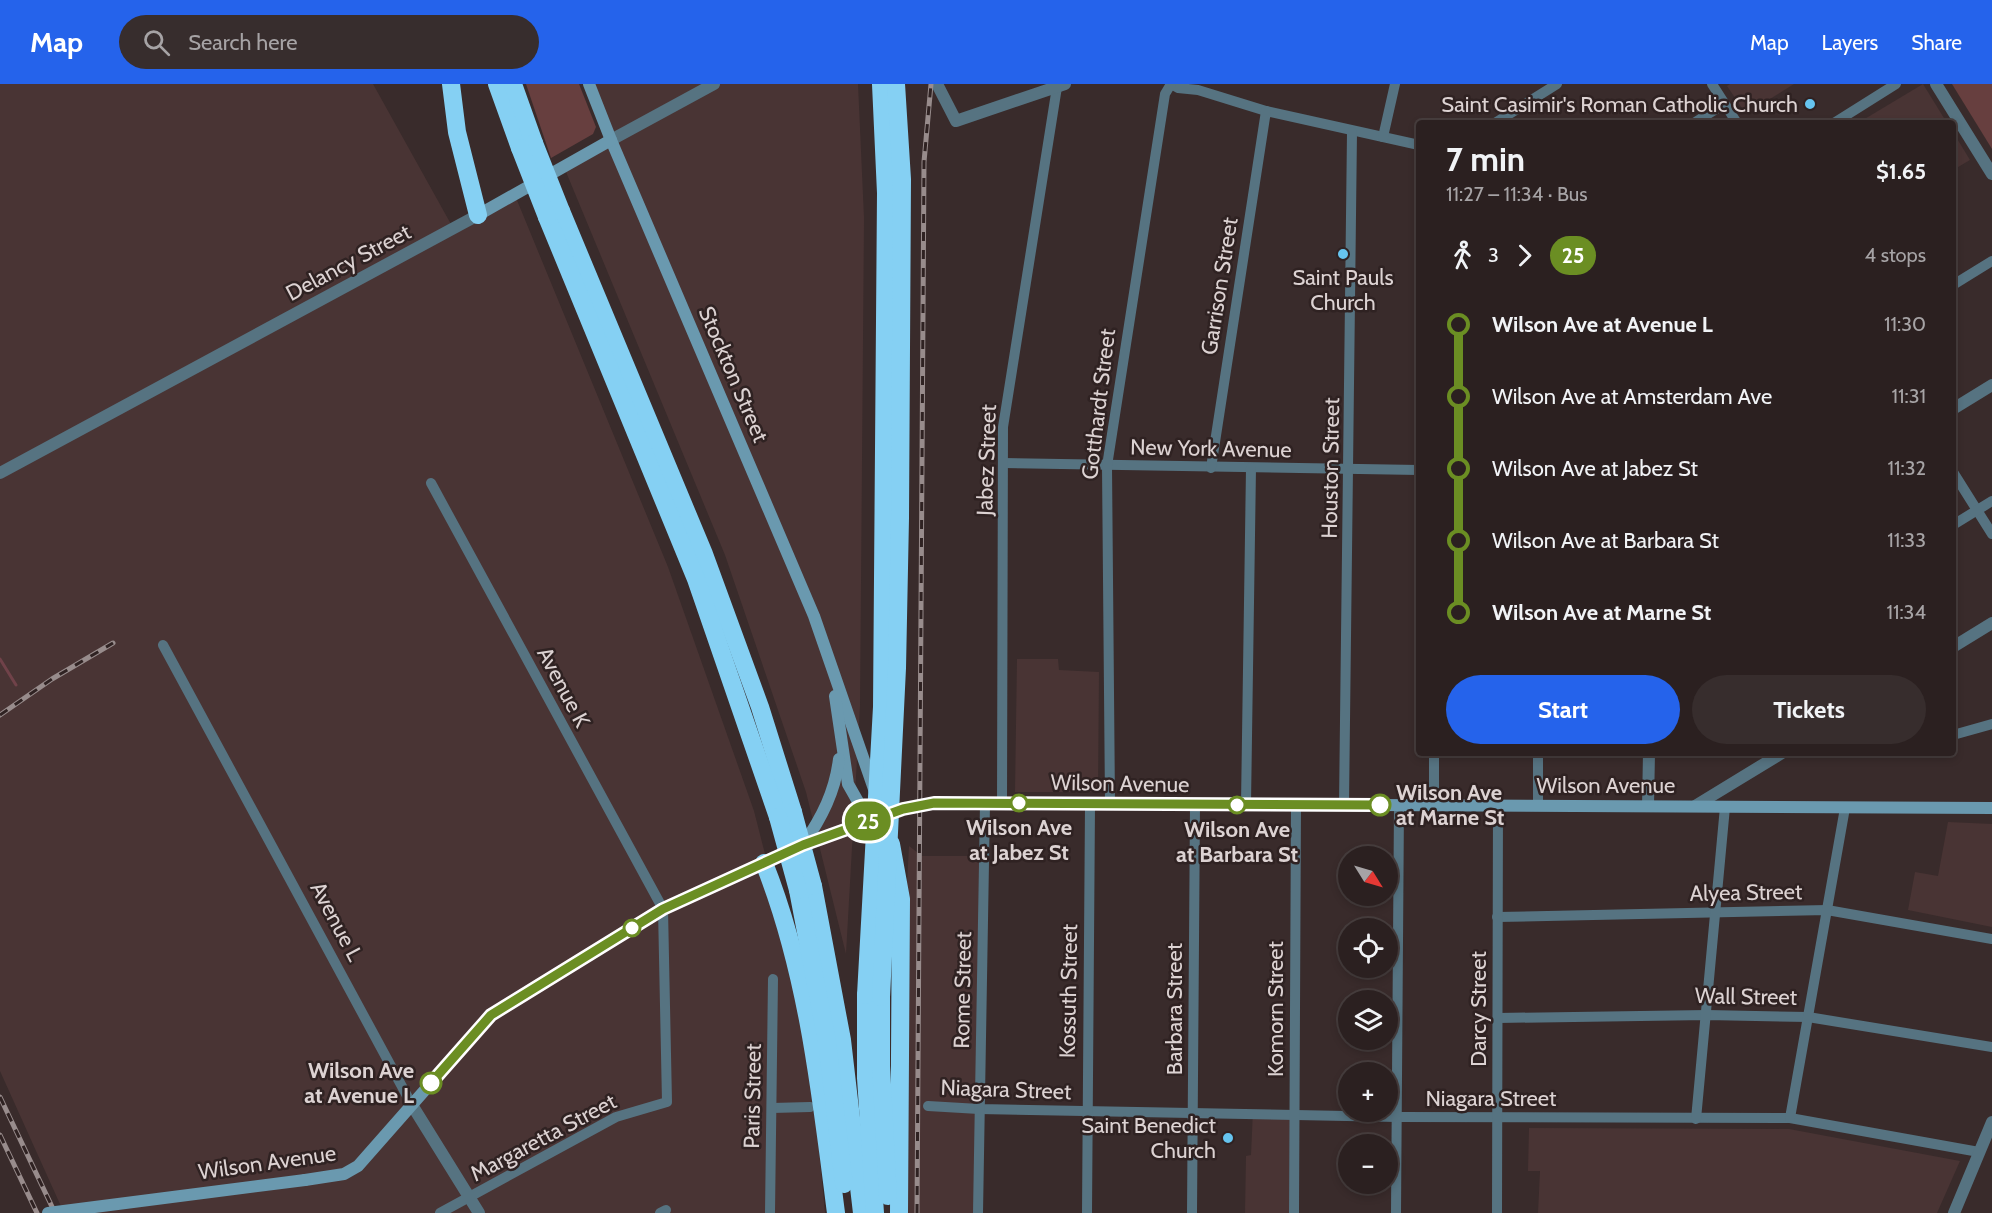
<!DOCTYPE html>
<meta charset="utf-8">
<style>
body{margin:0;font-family:Cabin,sans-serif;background:#372d2d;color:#f1f3f6;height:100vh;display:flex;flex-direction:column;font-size:22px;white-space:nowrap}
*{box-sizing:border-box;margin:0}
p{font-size:20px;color:#a6a3a5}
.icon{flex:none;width:33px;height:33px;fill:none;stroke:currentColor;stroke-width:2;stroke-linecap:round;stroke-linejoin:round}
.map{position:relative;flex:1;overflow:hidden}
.details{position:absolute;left:1416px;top:36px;width:540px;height:636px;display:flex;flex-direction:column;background:#2b2020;border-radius:6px;box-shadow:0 3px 9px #0003,0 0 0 2px #473e3e}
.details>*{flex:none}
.badge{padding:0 12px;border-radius:20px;font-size:21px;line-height:39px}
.needle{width:39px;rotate:127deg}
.buttons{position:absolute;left:1338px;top:762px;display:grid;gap:12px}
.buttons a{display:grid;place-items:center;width:60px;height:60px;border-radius:50%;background:#2b2020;box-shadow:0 3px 9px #0003,0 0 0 2px #473e3e;font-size:30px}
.map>.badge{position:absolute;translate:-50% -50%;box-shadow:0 0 0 3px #fff}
.legs{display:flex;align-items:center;gap:9px;height:66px;padding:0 30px;font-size:20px}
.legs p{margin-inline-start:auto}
.head{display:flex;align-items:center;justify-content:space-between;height:102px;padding:0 30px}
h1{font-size:33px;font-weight:700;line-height:45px}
.cta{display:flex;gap:12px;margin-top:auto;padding:12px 30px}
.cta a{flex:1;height:69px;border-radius:36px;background:#2563eb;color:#fff;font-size:24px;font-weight:700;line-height:69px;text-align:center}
.cta a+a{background:#372d2d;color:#f1f3f6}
ul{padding:0 30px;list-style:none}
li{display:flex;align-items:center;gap:21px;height:72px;font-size:22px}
li i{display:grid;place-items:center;width:9px;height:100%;margin:0 8px;background:currentColor}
li i::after{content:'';width:15px;height:15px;margin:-8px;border:4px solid;border-radius:50%;background:#2b2020}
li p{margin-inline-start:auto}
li:first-child i{background:linear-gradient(#0000 50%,currentColor 0)}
li:last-child i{background:linear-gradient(currentColor 50%,#0000 0)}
header{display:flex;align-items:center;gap:36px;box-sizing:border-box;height:84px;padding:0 30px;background:#2563eb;color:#fff}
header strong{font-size:28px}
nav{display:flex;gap:33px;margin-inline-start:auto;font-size:21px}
.search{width:420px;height:54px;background:#372d2d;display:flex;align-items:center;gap:15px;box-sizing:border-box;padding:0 21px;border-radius:33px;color:#a6a3a5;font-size:22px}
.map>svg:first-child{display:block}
</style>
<header>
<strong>Map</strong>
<div class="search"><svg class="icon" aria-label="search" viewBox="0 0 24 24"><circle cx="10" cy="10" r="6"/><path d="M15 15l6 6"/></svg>Search here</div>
<nav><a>Map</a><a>Layers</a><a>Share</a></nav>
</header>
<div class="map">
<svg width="1992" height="1129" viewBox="0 0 1992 1129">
<rect width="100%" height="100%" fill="#392b2b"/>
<g fill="#493434">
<polygon points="0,0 373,0 452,142 514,109 668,483 754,727 790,868 817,1045 825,1129 64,1129 0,987"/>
<polygon points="589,0 858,0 864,134 860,622 846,870 806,708 725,471 564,83 613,59"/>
<polygon points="1730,0 1794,0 1746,30 1727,2"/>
<polygon points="1923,0 1947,39 1858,39"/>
<polygon points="1953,48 1970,76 1953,86"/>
<polygon points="1017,575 1058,575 1059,586 1099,588 1098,708 1015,708"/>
<polygon points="1948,738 1992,740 1992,843 1908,826 1915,788 1938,792"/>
<polygon points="909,762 922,772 979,772 978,1129 908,1129 899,954"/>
<polygon points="1253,1026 1290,1026 1289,1129 1245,1129 1246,1072 1251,1071"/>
<polygon points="1529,1044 1789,1045 1960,1077 1937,1129 1538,1129 1540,1087 1528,1087"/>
</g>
<g fill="#673f3f">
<polygon points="526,0 579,0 596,43 593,50 551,74"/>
<polygon points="1952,0 1992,0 1992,65"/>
</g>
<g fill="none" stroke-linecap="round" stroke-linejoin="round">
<polyline stroke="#704249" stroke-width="3" points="0,575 16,601"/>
<g stroke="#567381" stroke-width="10">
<polyline points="1171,0 1178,4 1198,6 1266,27 1419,61"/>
<polyline points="1712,0 1737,39"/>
<polyline points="1495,39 1557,0"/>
<polyline points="1694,39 1724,20"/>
<polyline points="1834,39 1896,0"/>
<polyline points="1383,53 1395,0"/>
<polyline points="1953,201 1992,177"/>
<polyline points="1003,379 1419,386"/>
<polyline points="1211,384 1266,27"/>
<polyline points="1953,388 1992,450"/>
<polyline points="431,399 663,825 667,1018 616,1033 440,1129"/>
<polyline points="1953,441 1992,417"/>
<polyline points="163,561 412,1021"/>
<polyline points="1953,651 1992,640"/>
<polyline points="1002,719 1003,343 1057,3"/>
<polyline points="1110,720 1107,382 1165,10 1171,0"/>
<polyline points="1246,720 1251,384"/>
<polyline points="1344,721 1352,48"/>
<polyline points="1434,721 1434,669"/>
<polyline points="1538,721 1538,669"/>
<polyline points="1497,833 1827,826 1992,855"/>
<polyline points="1498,934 1707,931 1808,933 1992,963"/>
<polyline points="928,1022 979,1025 1397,1033 1790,1034 1979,1068"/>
<polyline points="772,1024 810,1023"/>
<polyline points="1790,1034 1845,724"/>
<polyline points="1696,1035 1725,723"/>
<polyline points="660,1129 666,1126"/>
<polyline points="770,1129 773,895"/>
<polyline points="978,1129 985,720"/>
<polyline points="1087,1129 1090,721"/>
<polyline points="1192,1129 1195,721"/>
<polyline points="1294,1129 1296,721"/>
<polyline points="1396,1129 1399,721"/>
<polyline points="1497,1129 1498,722"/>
</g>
<g stroke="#567381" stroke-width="12">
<polyline points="937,0 956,37 1065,0"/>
<polyline points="1936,0 1992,90"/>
<polyline points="611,56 714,0"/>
<polyline points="1953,325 1992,301"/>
<polyline points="0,389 478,131"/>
<polyline points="1953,563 1992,539"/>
<polyline points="1648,722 1649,669"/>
<polyline points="1695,722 1782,669"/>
<polyline points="412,1021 479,1129"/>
<polyline points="1954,1129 1992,1038"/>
</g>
<g stroke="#6a99af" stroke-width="12">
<polyline points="589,0 611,56 814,532 875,708"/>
<polyline points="478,131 611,56"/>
<polyline points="835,612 848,700 869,737"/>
<path d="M803,761C822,733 835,708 839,675"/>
<polyline points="305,1096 344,1090 358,1082 491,931 663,825 803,761 903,725 934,719 1992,724"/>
</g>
<g stroke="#85d0f3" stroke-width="18">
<polyline points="451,0 457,48 478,131"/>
<polyline points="497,0 520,64"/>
<polyline points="513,0 534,59"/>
<polyline points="561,127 704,470 760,623 793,728"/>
<polyline points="547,133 696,495 778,733"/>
<polyline points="891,760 901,815 899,1129"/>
<path d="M764,779C808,889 821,1012 836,1129"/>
<polyline points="813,802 842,956 862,1129"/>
<polyline points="798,806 827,958 844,1100"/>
<polyline points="866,911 866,994 875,1129"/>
<polyline points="881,913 881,982 888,1112"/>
</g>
<g stroke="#988c8c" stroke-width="5">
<g id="rail">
<polyline points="0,631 52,595 113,559"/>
<polyline points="0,1013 55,1129"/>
<polyline points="0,1051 37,1129"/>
<polyline points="917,1129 924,78 931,0"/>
</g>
</g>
<use href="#rail" stroke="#2f2222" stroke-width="3" stroke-dasharray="9" stroke-linecap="butt"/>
<polyline stroke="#6a99af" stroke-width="12" points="48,1129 305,1096"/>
<g stroke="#85d0f3" stroke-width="18">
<polyline points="534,59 561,127"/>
<polyline points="520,64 547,133"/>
<polyline points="793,728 813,802"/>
<polyline points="778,733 798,806"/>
<polyline points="866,911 882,623 886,109 881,0"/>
<polyline points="881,913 897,584 900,434 902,95 896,0"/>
</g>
</g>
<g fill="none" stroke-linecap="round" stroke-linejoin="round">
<g stroke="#fff" stroke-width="14">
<polyline id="line-1" points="431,999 491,931 663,825 803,761 903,725 934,719 1380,721"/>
</g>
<use href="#line-1" stroke="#6b8e23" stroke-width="9"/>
</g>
<g fill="#66c4ef" stroke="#2f2222" stroke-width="2">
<circle cx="1810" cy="20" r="6"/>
<circle cx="1343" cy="170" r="6"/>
<circle cx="1228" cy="1054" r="6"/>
</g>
<g fill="#fff" stroke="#6b8e23" stroke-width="3">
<circle cx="1019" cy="719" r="8"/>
<circle cx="1237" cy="721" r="8"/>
<circle cx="1380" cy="721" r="10"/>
<circle cx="632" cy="844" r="8"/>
<circle cx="431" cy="999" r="10"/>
</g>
<g text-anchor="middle" stroke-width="5" stroke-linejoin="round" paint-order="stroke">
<g font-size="22" fill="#dcd2d2" stroke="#2f2222" text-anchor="end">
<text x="1798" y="28">Saint Casimir's Roman Catholic Church</text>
<text x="1343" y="201" text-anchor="middle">Saint Pauls<tspan x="1343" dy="25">Church</tspan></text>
<text x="1216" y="1049">Saint Benedict<tspan x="1216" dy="25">Church</tspan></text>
</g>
<g font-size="22" fill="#dcd2d2" stroke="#2f2222">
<text transform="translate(348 178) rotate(-28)" y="8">Delancy Street</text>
<text transform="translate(1219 202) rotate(-81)" y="8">Garrison Street</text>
<text transform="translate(734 290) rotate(67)" y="8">Stockton Street</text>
<text transform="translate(1098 320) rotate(-83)" y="8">Gotthardt Street</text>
<text transform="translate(1211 364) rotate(1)" y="8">New York Avenue</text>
<text transform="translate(986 376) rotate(-88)" y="8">Jabez Street</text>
<text transform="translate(1330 384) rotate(-89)" y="8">Houston Street</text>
<text transform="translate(564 603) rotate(62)" y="8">Avenue K</text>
<text transform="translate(1120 699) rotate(1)" y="8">Wilson Avenue</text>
<text x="1606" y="709">Wilson Avenue</text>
<text transform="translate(1746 808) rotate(-1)" y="8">Alyea Street</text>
<text transform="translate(337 837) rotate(62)" y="8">Avenue L</text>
<text transform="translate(962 906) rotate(-89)" y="8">Rome Street</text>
<text transform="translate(1068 907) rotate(-89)" y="8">Kossuth Street</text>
<text transform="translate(1746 912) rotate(1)" y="8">Wall Street</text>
<text transform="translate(1174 925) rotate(-90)" y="8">Barbara Street</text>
<text transform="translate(1275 925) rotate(-90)" y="8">Komorn Street</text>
<text transform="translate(1478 925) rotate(-90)" y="8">Darcy Street</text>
<text transform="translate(1006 1005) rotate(2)" y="8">Niagara Street</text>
<text transform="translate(752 1012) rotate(-89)" y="8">Paris Street</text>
<text x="1491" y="1022">Niagara Street</text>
<text transform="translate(543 1053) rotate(-28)" y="8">Margaretta Street</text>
<text transform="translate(267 1078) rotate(-8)" y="8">Wilson Avenue</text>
</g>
<g font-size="22" font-weight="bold" fill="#dcd2d2" stroke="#2f2222">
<text x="1396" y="716" text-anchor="start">Wilson Ave<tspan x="1396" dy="25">at Marne St</tspan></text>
<text x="1019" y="751">Wilson Ave<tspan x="1019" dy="25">at Jabez St</tspan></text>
<text x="1237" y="753">Wilson Ave<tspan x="1237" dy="25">at Barbara St</tspan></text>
<text x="414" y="994" text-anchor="end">Wilson Ave<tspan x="414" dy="25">at Avenue L</tspan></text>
</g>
</g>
</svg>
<div class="buttons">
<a><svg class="needle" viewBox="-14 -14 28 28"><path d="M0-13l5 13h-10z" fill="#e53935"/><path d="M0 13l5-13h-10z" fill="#a6a3a5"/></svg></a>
<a><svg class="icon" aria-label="locate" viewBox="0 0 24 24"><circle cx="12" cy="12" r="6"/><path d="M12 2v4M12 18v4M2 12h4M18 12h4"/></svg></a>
<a><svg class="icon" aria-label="layers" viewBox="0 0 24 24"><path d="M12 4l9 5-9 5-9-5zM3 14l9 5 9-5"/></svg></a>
<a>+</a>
<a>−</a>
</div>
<b class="badge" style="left:868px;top:737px;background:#6b8e23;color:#fff">25</b>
<section class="details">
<div class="head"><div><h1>7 min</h1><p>11:27 – 11:34 · Bus</p></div><b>$1.65</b></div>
<div class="legs"><svg class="icon" aria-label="walk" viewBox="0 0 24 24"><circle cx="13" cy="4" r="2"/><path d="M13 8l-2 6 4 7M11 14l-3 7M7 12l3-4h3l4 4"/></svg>3<svg class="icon" aria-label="forward" viewBox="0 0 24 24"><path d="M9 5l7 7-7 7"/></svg><b class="badge" style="background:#6b8e23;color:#fff">25</b><p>4 stops</p></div>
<ul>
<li><i style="color:#6b8e23"></i><b>Wilson Ave at Avenue L</b><p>11:30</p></li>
<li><i style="color:#6b8e23"></i><span>Wilson Ave at Amsterdam Ave</span><p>11:31</p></li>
<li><i style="color:#6b8e23"></i><span>Wilson Ave at Jabez St</span><p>11:32</p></li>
<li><i style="color:#6b8e23"></i><span>Wilson Ave at Barbara St</span><p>11:33</p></li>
<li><i style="color:#6b8e23"></i><b>Wilson Ave at Marne St</b><p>11:34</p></li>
</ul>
<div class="cta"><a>Start</a><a>Tickets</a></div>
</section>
</div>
